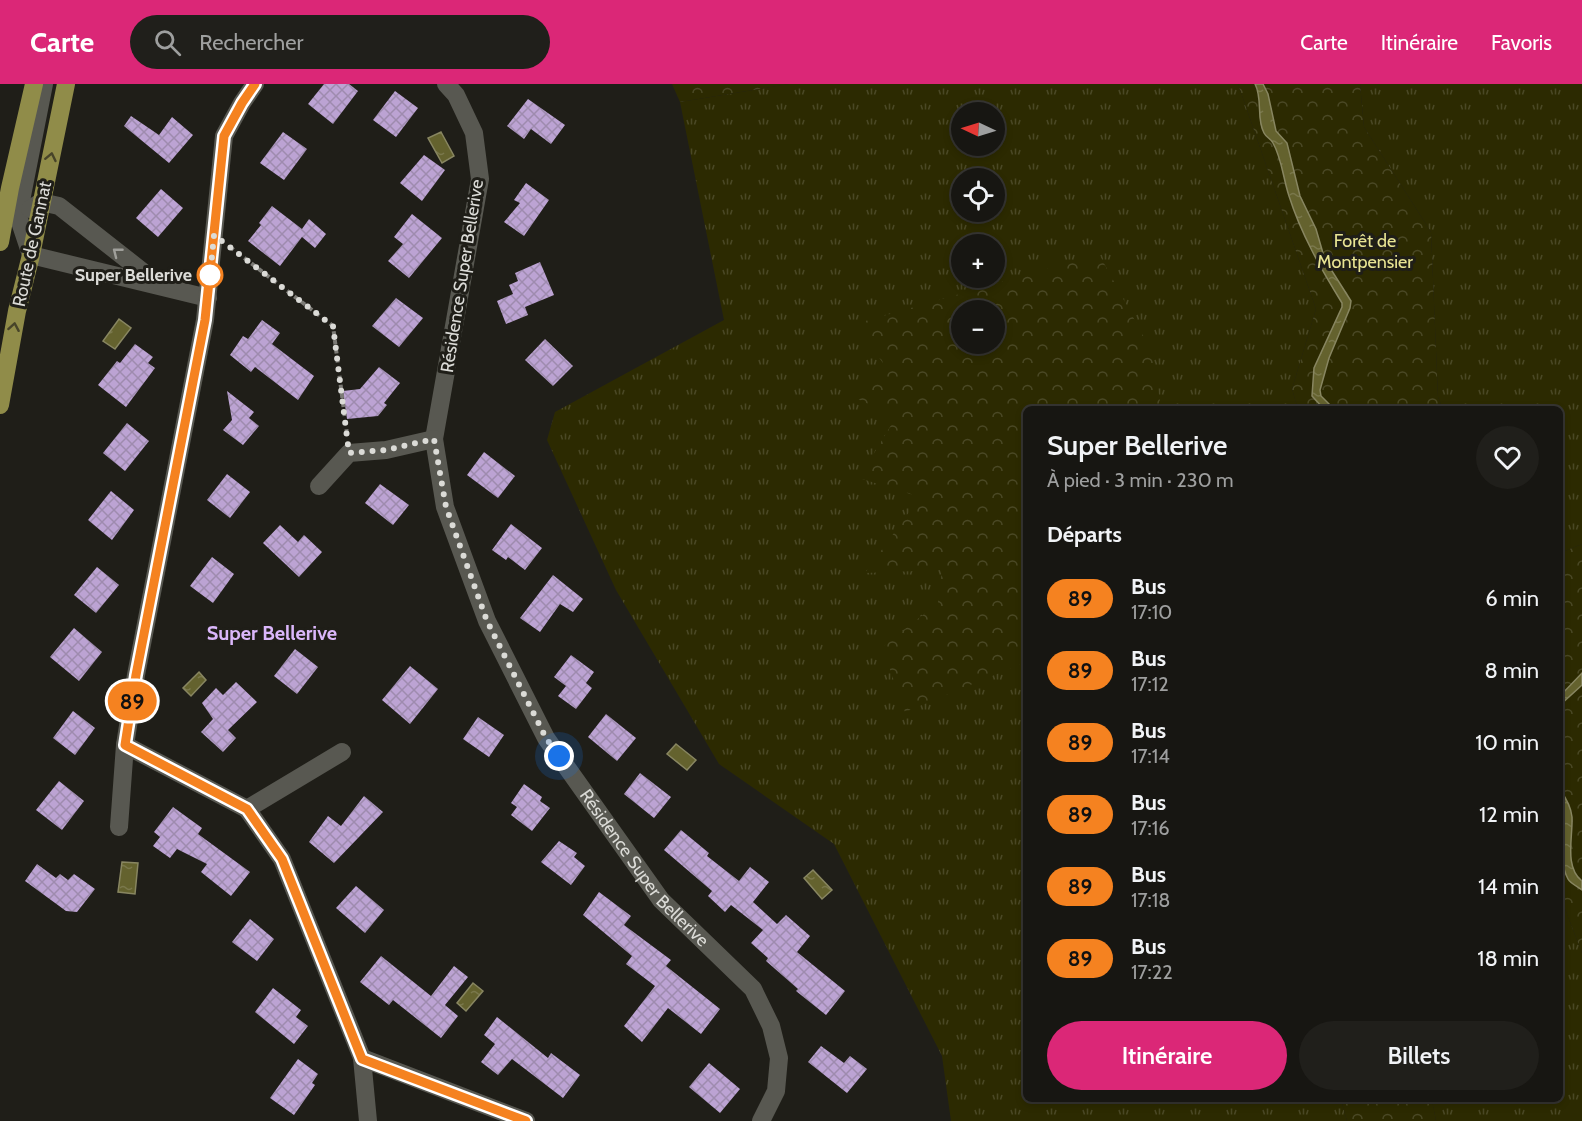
<!DOCTYPE html>
<html lang="fr">
<meta charset="utf-8">
<style>
body{margin:0;font-family:Cabin,sans-serif;background:#201f1b;color:#f1f3f6;height:100vh;display:flex;flex-direction:column;font-size:22px;white-space:nowrap}
*{box-sizing:border-box;margin:0}
p{font-size:20px;color:#9e9f9f}
.icon{flex:none;width:33px;height:33px;fill:none;stroke:currentColor;stroke-width:2;stroke-linecap:round;stroke-linejoin:round}
.map{position:relative;flex:1;overflow:hidden}
.drawer{position:absolute;left:1023px;top:322px;width:540px;height:696px;display:flex;flex-direction:column;background:#171612;border-radius:9px;box-shadow:0 3px 9px #0003,0 0 0 2px #363532}
.drawer>*{flex:none}
.badge{padding:0 12px;border-radius:20px;font-size:21px;line-height:39px}
.needle{width:39px;rotate:274deg}
.tools{position:absolute;left:951px;top:18px;display:grid;gap:12px}
.tools a{display:grid;place-items:center;width:54px;height:54px;border-radius:50%;background:#171612;box-shadow:0 3px 9px #0003,0 0 0 2px #363532;font-size:30px}
.you{position:absolute;width:30px;height:30px;margin:-15px;border:4px solid #fff;border-radius:50%;background:#1a73e8;box-shadow:0 0 0 9px #1a73e833}
.map>.badge{position:absolute;translate:-50% -50%;box-shadow:0 0 0 3px #fff}
h2{padding:0 24px;font-size:22px;line-height:54px}
.round{display:grid;place-items:center;flex:none;width:63px;height:63px;border-radius:32px;background:#201f1b}
.head{display:flex;align-items:center;justify-content:space-between;height:102px;padding:0 24px}
h1{font-size:28px;font-weight:600;line-height:45px}
.cta{display:flex;gap:12px;margin-top:auto;padding:12px 24px}
.cta a{flex:1;height:69px;border-radius:36px;background:#db2777;color:#fff;font-size:24px;font-weight:600;line-height:69px;text-align:center}
.cta a+a{background:#201f1b;color:#f1f3f6}
ul{padding:0;list-style:none}
li{display:flex;align-items:center;gap:18px;height:72px;padding:0 24px}
li div{flex:1}
li b{display:block;font-size:22px}
li em{font-style:normal}
li .badge{min-width:66px;font-weight:700;text-align:center}
header{display:flex;align-items:center;gap:36px;box-sizing:border-box;height:84px;padding:0 30px;background:#db2777;color:#fff}
header strong{font-size:28px}
nav{display:flex;gap:33px;margin-inline-start:auto;font-size:21px}
.search{width:420px;height:54px;background:#201f1b;display:flex;align-items:center;gap:15px;box-sizing:border-box;padding:0 21px;border-radius:33px;color:#9e9f9f;font-size:22px}
.map>svg:first-child{display:block}
</style>
<header>
<strong>Carte</strong>
<div class="search"><svg class="icon" aria-label="search" viewBox="0 0 24 24"><circle cx="10" cy="10" r="6"/><path d="M15 15l6 6"/></svg>Rechercher</div>
<nav><a>Carte</a><a>Itinéraire</a><a>Favoris</a></nav>
</header>
<div class="map">
<svg width="1582" height="1037" viewBox="0 0 1582 1037">
<defs>
<pattern id="grass-tufts" width="24" height="20" patternUnits="userSpaceOnUse" patternTransform="scale(1.5)"><rect width="24" height="20" fill="#2c2a01"/><path d="M3 7l-1-3M5 7V3M7 7l1-3M15 17l-1-3M17 17v-4M19 17l1-3" fill="none" stroke="#4a4825"/></pattern>
<pattern id="forest-crowns" width="20" height="18" patternUnits="userSpaceOnUse" patternTransform="scale(1.5)"><rect width="20" height="18" fill="#2c2a01"/><path d="M2 6a3 3 0 1 1 6 0M12 15a3 3 0 1 1 6 0" fill="none" stroke="#4a4825"/></pattern>
<pattern id="water-ripples" width="26" height="14" patternUnits="userSpaceOnUse" patternTransform="scale(1.5)"><rect width="26" height="14" fill="#64622e"/><path d="M2 4q2-2 4 0t4 0M15 11q2-2 4 0t4 0" fill="none" stroke="#7a784c"/></pattern>
<pattern id="building-cross-hatch" width="8" height="8" patternUnits="userSpaceOnUse" patternTransform="scale(1.5)"><rect width="8" height="8" fill="#bca3d3"/><path d="M0 0l8 8M0 8l8-8" fill="none" stroke="#9e8bae"/></pattern>
</defs>
<rect width="100%" height="100%" fill="#1f1e18"/>
<g fill="url(#grass-tufts)" fill-rule="evenodd">
<path d="M789,0H1238L1316,225L1292,305L1298,325L1026,326V1016H1341L1347,1037H951L942,972L834,760L719,680L616,506L547,356L555,328L724,236L680,18ZM962,28H994V62H962ZM962,94H994V128H962ZM962,160H994V194H962ZM962,226H994V260H962Z"/>
<polygon points="1360,0 1582,0 1582,460 1560,469 1560,326 1443,325 1438,313 1431,148 1364,43"/>
<polygon points="1560,812 1582,869 1582,1037 1436,1037 1432,1016 1560,1016"/>
</g>
<g fill="url(#forest-crowns)" fill-rule="evenodd">
<polygon points="672,0 789,0 680,18"/>
<polygon points="1238,0 1360,0 1364,43 1431,148 1438,313 1443,325 1298,325 1292,305 1316,225"/>
<path d="M1099,170L1153,270L1161,325L1026,326V578L905,628L882,563L938,519L942,486L865,489L920,413L859,394L896,333L849,311L888,286L855,240ZM962,226H994V260H962Z"/>
<polygon points="1582,460 1582,869 1560,812 1560,469"/>
<polygon points="1341,1016 1432,1016 1436,1037 1347,1037"/>
</g>
<g fill="url(#water-ripples)" stroke="#888661" stroke-width="1.5">
<path d="M1255,0H1263L1268,10L1276,47L1287,59L1300,112L1316,145L1325,176L1351,217L1350,224L1329,274L1320,306L1321,312L1334,325H1324L1312,312L1314,284L1342,223V219C1321,185 1301,150 1289,112C1283,94 1282,75 1273,59C1271,55 1266,53 1264,49C1256,35 1263,15 1255,0Z"/>
<polygon points="441,48 454,72 442,79 428,54"/>
<polygon points="119,235 131,244 115,265 103,257"/>
<polygon points="199,588 206,596 191,612 183,604"/>
<polygon points="1582,589 1582,601 1560,621 1560,612"/>
<polygon points="676,660 696,676 687,686 667,670"/>
<path d="M1560,706C1566,714 1571,723 1572,733C1573,753 1564,783 1582,797V806C1578,803 1570,799 1568,795C1558,776 1564,754 1563,734C1562,725 1560,716 1560,706Z"/>
<polygon points="122,778 138,779 135,810 118,808"/>
<polygon points="813,786 832,806 822,815 804,794"/>
<polygon points="473,899 483,907 466,927 457,919"/>
</g>
<g fill="url(#building-cross-hatch)">
<polygon points="324,0 349,0 358,7 333,40 308,20"/>
<polygon points="395,7 418,24 396,53 373,36"/>
<polygon points="528,15 565,41 551,60 531,45 524,55 507,42"/>
<polygon points="131,32 159,51 172,33 193,51 169,79 124,42"/>
<polygon points="283,48 307,65 284,96 260,79"/>
<polygon points="424,71 445,86 422,117 400,99"/>
<polygon points="526,99 549,116 524,152 504,138 520,119 514,116"/>
<polygon points="161,105 183,124 158,153 136,134"/>
<polygon points="272,122 302,145 309,135 326,150 315,164 302,153 280,182 248,157 261,141 259,139"/>
<polygon points="412,130 442,154 409,194 388,177 403,160 394,153"/>
<polygon points="540,178 554,211 525,223 528,231 506,240 497,217 513,210 509,201 518,197 515,189"/>
<polygon points="396,214 423,234 399,263 372,242"/>
<polygon points="262,236 280,249 272,260 314,292 298,316 255,283 251,288 230,271 243,252 248,255"/>
<polygon points="545,255 573,282 553,302 525,276"/>
<polygon points="135,260 153,273 148,279 155,284 126,323 98,301 117,277 120,279"/>
<polygon points="379,283 400,299 384,319 387,321 378,332 347,335 343,307 360,305"/>
<polygon points="227,307 254,328 249,334 259,342 243,361 223,346 232,336"/>
<polygon points="127,339 149,357 125,387 103,369"/>
<polygon points="484,368 515,392 498,414 467,391"/>
<polygon points="227,390 250,408 230,434 207,416"/>
<polygon points="380,400 409,421 393,441 365,419"/>
<polygon points="111,407 134,426 112,456 88,436"/>
<polygon points="511,440 542,464 525,486 508,473 506,476 492,466"/>
<polygon points="280,441 298,458 304,451 322,468 299,493 263,459"/>
<polygon points="212,473 234,490 213,519 190,502"/>
<polygon points="97,483 119,501 96,529 74,511"/>
<polygon points="553,491 583,515 573,528 560,520 540,548 520,534"/>
<polygon points="74,544 102,568 79,597 50,573"/>
<polygon points="295,565 318,583 297,610 274,592"/>
<polygon points="571,571 594,588 586,599 592,604 576,625 558,612 566,602 554,593"/>
<polygon points="410,582 438,605 410,640 382,616"/>
<polygon points="236,598 257,618 228,646 236,654 223,668 201,648 213,635 202,619 216,604 223,611"/>
<polygon points="73,627 95,644 75,671 53,654"/>
<polygon points="606,630 636,654 617,677 588,653"/>
<polygon points="478,633 504,651 489,673 463,655"/>
<polygon points="640,689 671,713 654,734 624,710"/>
<polygon points="59,697 84,717 62,746 36,726"/>
<polygon points="524,700 542,713 540,717 550,724 532,747 511,731 517,723 511,719"/>
<polygon points="364,712 383,728 334,779 309,758 328,732 341,742"/>
<polygon points="173,723 202,744 198,750 250,788 231,812 201,788 207,780 177,765 170,774 153,762 160,753 154,748"/>
<polygon points="681,746 709,769 707,772 739,797 750,783 769,798 753,818 777,840 786,831 810,852 797,868 845,907 826,931 796,907 798,905 766,877 768,874 751,859 763,846 731,821 725,828 708,812 712,807 664,766"/>
<polygon points="559,757 577,769 574,773 585,782 571,801 541,778"/>
<polygon points="37,780 56,794 60,790 68,796 74,790 95,805 77,828 66,827 25,797"/>
<polygon points="356,802 384,826 365,849 336,824"/>
<polygon points="599,808 631,832 624,841 671,876 666,882 720,925 701,950 668,924 642,958 624,942 655,902 626,880 632,872 583,831"/>
<polygon points="250,835 274,855 257,877 232,858"/>
<polygon points="381,872 431,912 454,882 468,893 445,921 458,932 441,954 393,916 389,921 360,898"/>
<polygon points="273,904 301,926 296,933 308,942 294,960 255,928"/>
<polygon points="497,933 548,974 551,969 580,991 563,1014 512,975 498,991 481,978 495,960 484,951"/>
<polygon points="821,962 844,979 850,972 867,985 847,1009 808,978"/>
<polygon points="298,975 318,990 312,999 315,1001 294,1031 270,1014"/>
<polygon points="709,979 740,1005 720,1029 689,1003"/>
</g>
<g fill="none" stroke-linecap="round" stroke-linejoin="round">
<polyline stroke="#7c7b76" stroke-width="4" stroke-dasharray="4.5 4.5" stroke-linecap="butt" points="230,163 333,242 347,350"/>
<g stroke="#585851" stroke-width="18">
<polyline points="44,0 18,132 31,171 208,214"/>
<path id="s1" d="M446,0L456,11L474,49L480,95L434,355L445,423L487,537L546,654L661,816L753,905L771,942L779,974L776,1007L761,1037"/>
<polyline points="30,125 41,118 59,122 157,199"/>
<polyline points="319,402 349,369 386,366 434,355"/>
<polyline points="125,661 247,725 282,775 362,974 368,1037"/>
<polyline points="247,725 342,668"/>
<polyline points="119,743 125,661 136,591 205,236 224,52 242,19 255,0"/>
<polyline points="362,974 526,1037"/>
</g>
<g stroke="#908c49" stroke-width="18">
<polyline points="0,158 10,104 34,0"/>
<polyline points="0,321 17,227 31,171 66,0"/>
</g>
</g>
<defs><path id="oneway-chevron" d="M-2-3.5L2.5 0L-2 3.5" fill="none" stroke-width="1.6" stroke-linecap="round" stroke-linejoin="round" transform="scale(1.5)"/></defs>
<g stroke="#474429">
<use href="#oneway-chevron" transform="translate(51 73) rotate(-78)"/>
<use href="#oneway-chevron" transform="translate(14 243) rotate(-80)"/>
</g>
<use stroke="#a0a09b" href="#oneway-chevron" transform="translate(117 168) rotate(-142)"/>
<g fill="none" stroke-linecap="round" stroke-linejoin="round">
<g stroke="#fff" stroke-width="14">
<polyline id="line" points="255,0 242,19 224,52 205,236 136,591 125,661 247,725 282,775 362,975 526,1037"/>
</g>
<use href="#line" stroke="#f58220" stroke-width="9"/>
<polyline stroke="#dbdbd7" stroke-width="6" stroke-dasharray="0 10.8" points="210,191 210,193 214,151 333,242 349,369 386,366 434,355 446,423 487,537 546,654 559,672"/>
</g>
<circle fill="#fff" stroke="#f58220" stroke-width="3" cx="210" cy="191" r="12"/>
<g text-anchor="middle" stroke-width="6" stroke-linejoin="round" paint-order="stroke">
<g font-size="18" fill="#e8e493" stroke="#1f1e18">
<text x="1365" y="163">Forêt de<tspan x="1365" dy="21">Montpensier</tspan></text>
</g>
<g font-size="18" fill="#dbdbd7" stroke="#1f1e18">
<text transform="translate(32 160) rotate(-78)" y="6">Route de Gannat</text>
<text transform="translate(462 192) rotate(-81)" y="6">Résidence Super Bellerive</text>
<text dy="6" stroke="none"><textPath href="#s1" startOffset="852">Résidence Super Bellerive</textPath></text>
</g>
<g font-size="18" font-weight="bold" fill="#dbdbd7" stroke="#1f1e18" text-anchor="end">
<text x="192" y="197">Super Bellerive</text>
</g>
<g font-size="20" font-weight="bold" fill="#dab7fa" stroke="#1f1e18">
<text x="272" y="556">Super Bellerive</text>
</g>
</g>
</svg>
<div class="tools">
<a><svg class="needle" viewBox="-14 -14 28 28"><path d="M0-13l5 13h-10z" fill="#e53935"/><path d="M0 13l5-13h-10z" fill="#9e9f9f"/></svg></a>
<a><svg class="icon" aria-label="locate" viewBox="0 0 24 24"><circle cx="12" cy="12" r="6"/><path d="M12 2v4M12 18v4M2 12h4M18 12h4"/></svg></a>
<a>+</a>
<a>−</a>
</div>
<div class="you" style="left:559px;top:672px"></div>
<b class="badge" style="left:132px;top:617px;background:#f58220;color:#111">89</b>
<section class="drawer">
<div class="head"><div><h1>Super Bellerive</h1><p>À pied · 3 min · 230 m</p></div><a class="round"><svg class="icon" aria-label="heart" viewBox="0 0 24 24"><path d="M12 20l-8-8c-3-5 5-10 8-4 3-6 11-1 8 4z"/></svg></a></div>
<h2>Départs</h2>
<ul>
<li><span class="badge" style="background:#f58220;color:#111">89</span><div><b>Bus</b><p>17:10</p></div><em>6 min</em></li>
<li><span class="badge" style="background:#f58220;color:#111">89</span><div><b>Bus</b><p>17:12</p></div><em>8 min</em></li>
<li><span class="badge" style="background:#f58220;color:#111">89</span><div><b>Bus</b><p>17:14</p></div><em>10 min</em></li>
<li><span class="badge" style="background:#f58220;color:#111">89</span><div><b>Bus</b><p>17:16</p></div><em>12 min</em></li>
<li><span class="badge" style="background:#f58220;color:#111">89</span><div><b>Bus</b><p>17:18</p></div><em>14 min</em></li>
<li><span class="badge" style="background:#f58220;color:#111">89</span><div><b>Bus</b><p>17:22</p></div><em>18 min</em></li>
</ul>
<div class="cta"><a>Itinéraire</a><a>Billets</a></div>
</section>
</div>
